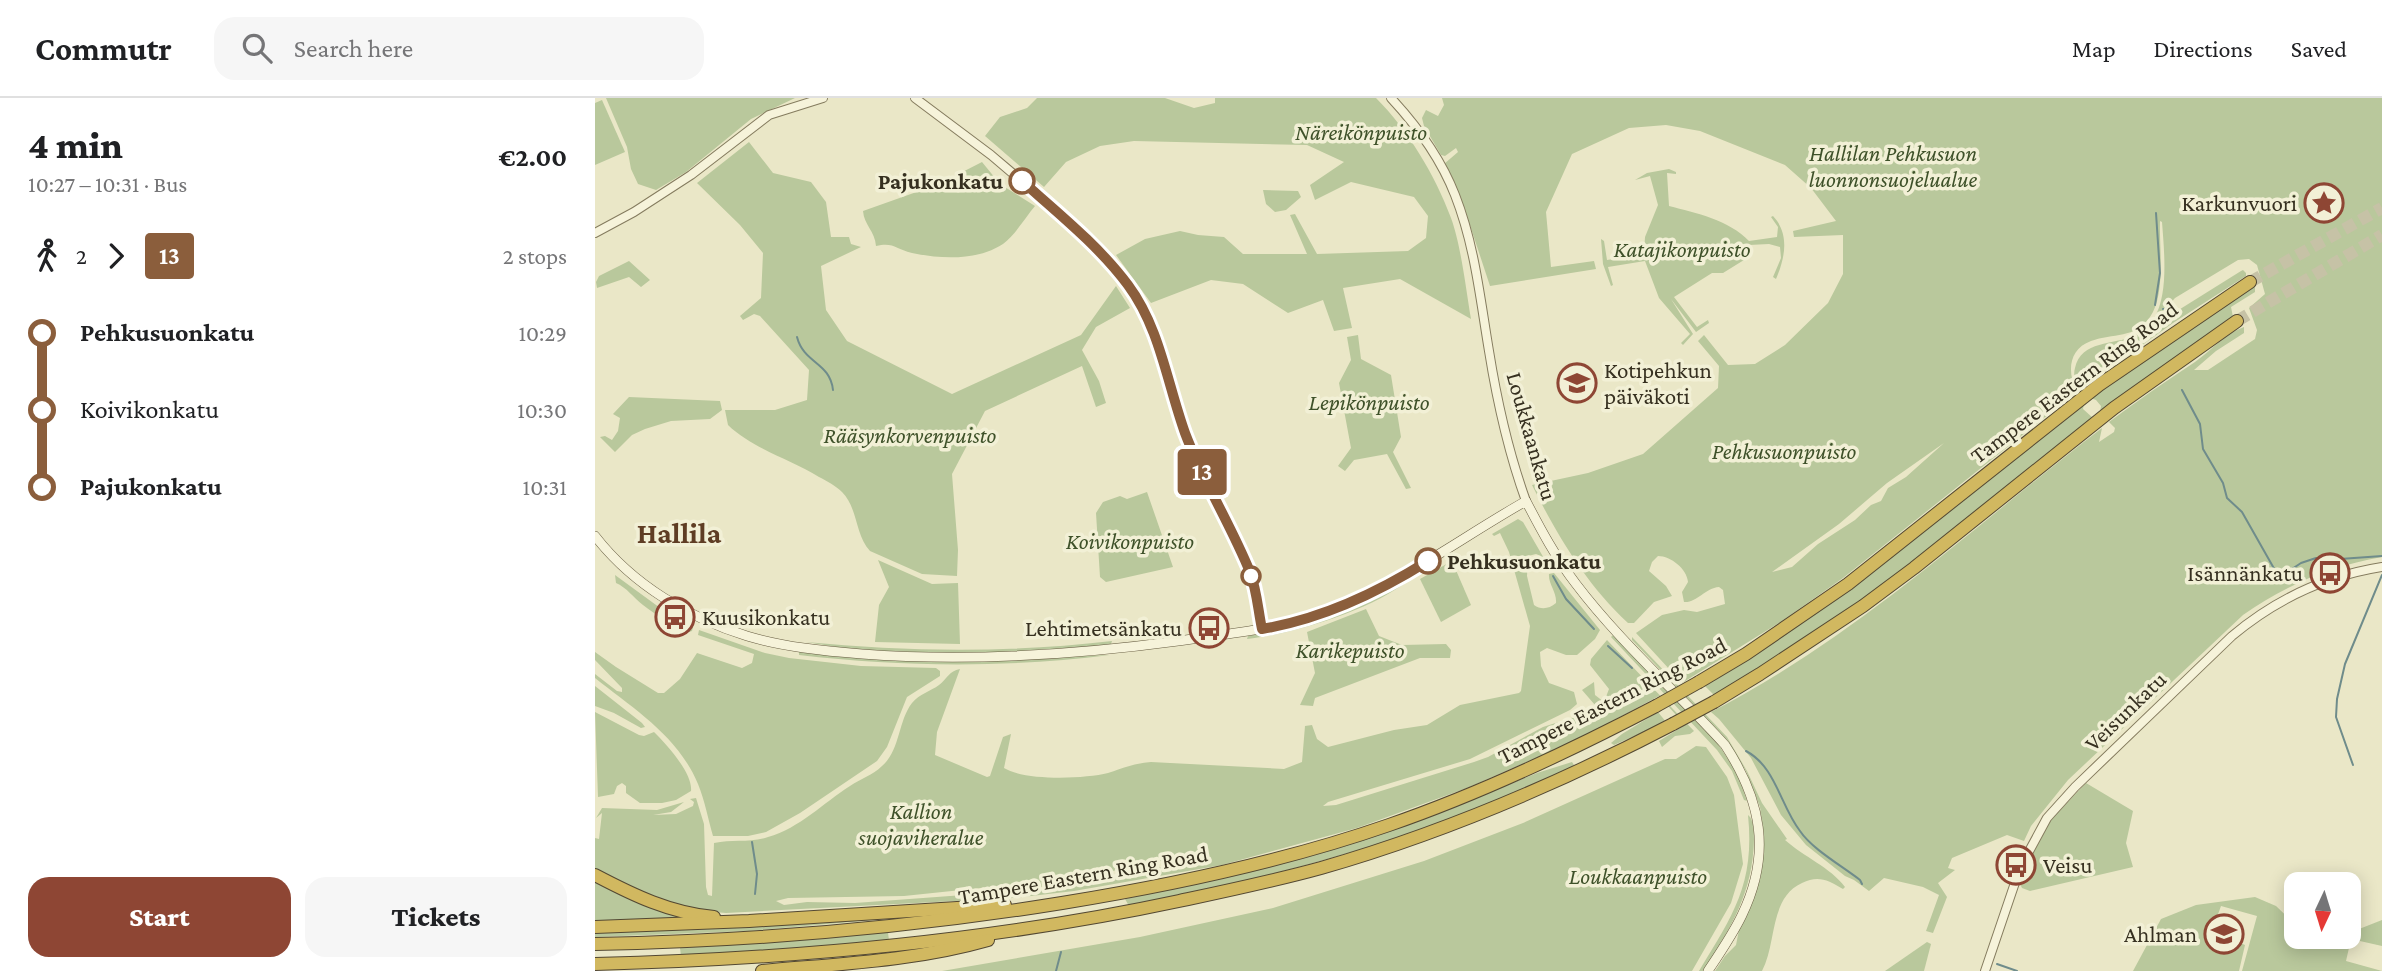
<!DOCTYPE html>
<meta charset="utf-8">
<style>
body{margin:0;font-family:"Crimson Pro",serif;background:#f6f6f6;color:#202124;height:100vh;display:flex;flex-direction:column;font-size:26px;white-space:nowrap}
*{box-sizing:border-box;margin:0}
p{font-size:23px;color:#757577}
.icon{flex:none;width:38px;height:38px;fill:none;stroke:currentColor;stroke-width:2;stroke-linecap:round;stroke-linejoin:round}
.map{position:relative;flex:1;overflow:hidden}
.sheet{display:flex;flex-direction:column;background:#fff;width:595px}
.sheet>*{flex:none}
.badge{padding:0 14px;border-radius:5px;font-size:24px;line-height:46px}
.needle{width:46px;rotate:184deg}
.controls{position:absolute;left:1689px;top:774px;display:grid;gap:14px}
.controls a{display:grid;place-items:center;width:77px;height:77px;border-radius:14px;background:#fff;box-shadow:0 4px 18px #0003;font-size:35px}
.map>.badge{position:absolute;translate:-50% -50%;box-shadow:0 0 0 4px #fff}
.legs{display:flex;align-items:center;gap:10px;height:77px;padding:0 28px;font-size:23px}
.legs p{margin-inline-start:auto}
.headline{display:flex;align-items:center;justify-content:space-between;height:119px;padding:0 28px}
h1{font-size:38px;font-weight:800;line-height:52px}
.action{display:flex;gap:14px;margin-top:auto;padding:14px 28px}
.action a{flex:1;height:80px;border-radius:21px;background:#8e4634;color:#fff;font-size:28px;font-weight:800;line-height:80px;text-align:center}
.action a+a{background:#f6f6f6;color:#202124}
ul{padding:0 28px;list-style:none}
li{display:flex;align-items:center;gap:24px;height:77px;font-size:26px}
li i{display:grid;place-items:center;width:10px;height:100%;margin:0 9px;background:currentColor}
li i::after{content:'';width:18px;height:18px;margin:-9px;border:5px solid;border-radius:50%;background:#fff}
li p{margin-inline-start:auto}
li:first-child i{background:linear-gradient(#0000 50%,currentColor 0)}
li:last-child i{background:linear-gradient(currentColor 50%,#0000 0)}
header{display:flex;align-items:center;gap:42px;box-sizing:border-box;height:98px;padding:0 35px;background:#fff;border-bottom:2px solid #e0e0e0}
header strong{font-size:33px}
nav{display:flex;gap:38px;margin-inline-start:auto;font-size:24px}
.search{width:490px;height:63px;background:#f6f6f6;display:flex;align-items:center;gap:18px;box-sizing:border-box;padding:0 24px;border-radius:21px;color:#757577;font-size:26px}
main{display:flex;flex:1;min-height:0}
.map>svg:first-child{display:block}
</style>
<header>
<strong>Commutr</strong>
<div class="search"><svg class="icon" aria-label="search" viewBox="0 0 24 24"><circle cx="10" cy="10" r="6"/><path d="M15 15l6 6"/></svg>Search here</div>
<nav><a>Map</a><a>Directions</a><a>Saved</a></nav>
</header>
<main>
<section class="sheet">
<div class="headline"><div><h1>4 min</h1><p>10:27 – 10:31 · Bus</p></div><b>€2.00</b></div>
<div class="legs"><svg class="icon" aria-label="walk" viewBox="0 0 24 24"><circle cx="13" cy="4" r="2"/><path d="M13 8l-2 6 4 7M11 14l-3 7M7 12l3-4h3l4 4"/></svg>2<svg class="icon" aria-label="forward" viewBox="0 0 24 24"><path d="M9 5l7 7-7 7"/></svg><b class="badge" style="background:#8b5e3c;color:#fff">13</b><p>2 stops</p></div>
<ul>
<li><i style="color:#8b5e3c"></i><b>Pehkusuonkatu</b><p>10:29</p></li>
<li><i style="color:#8b5e3c"></i><span>Koivikonkatu</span><p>10:30</p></li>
<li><i style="color:#8b5e3c"></i><b>Pajukonkatu</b><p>10:31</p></li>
</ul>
<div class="action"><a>Start</a><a>Tickets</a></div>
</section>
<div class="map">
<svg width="1787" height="873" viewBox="0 0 1787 873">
<rect width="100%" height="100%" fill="#eae7c7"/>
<g fill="#b9c89c" fill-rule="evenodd">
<polygon points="11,0 200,0 156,21 91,74 61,92 43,86 36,71 32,49"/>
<path d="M442,0H570L599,10L620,5V0H781C813,32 840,77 856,120C866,147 871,192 876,221L805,181L748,190L757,230L739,233L728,202L693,215L648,186L616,182L556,205L521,157L550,141L585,133L603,137L629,139L648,156H712L695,117L700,116L722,156L813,153L831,140L833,118L819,99L756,84L720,102L715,87L749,64L712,47L539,43L505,48L471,64L449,89L390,38L405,19L432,10Z"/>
<path d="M847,0H1787V459C1735,468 1691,487 1648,517L1473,682L1436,728L1429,743L1412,737L1357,760L1353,770L1360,772L1343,785L1352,799L1338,835L1331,833L1344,797L1328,789L1289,780L1274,793L1259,782L1250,778L1211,747L1186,717L1156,660L1124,621L1116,614C1260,540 1379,428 1507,330L1504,344L1519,334L1520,330L1514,324C1542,303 1571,283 1600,264C1617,252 1629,236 1649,229V235L1621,253L1599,272H1613L1660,241L1662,232L1654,210L1670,196L1662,167L1654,161L1643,162L1580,200L1573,208L1574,218L1646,173L1648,172L1651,175V178L1578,225L1487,290V288L1484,290C1480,284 1478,277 1480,270C1486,242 1519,247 1539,238C1547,234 1554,228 1559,220C1574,197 1569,151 1567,124L1565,123C1564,149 1571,197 1555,219C1540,241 1518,235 1496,243C1474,251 1472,273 1481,292L1479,296L1248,480L1187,523L1087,585L1041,535L1067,517L1089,512L1102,514L1130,506L1128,492L1124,489C1110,490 1102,505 1089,504L1087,494L1093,484C1092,471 1076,458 1063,458L1057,464L1054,473L1071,488L1077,498L1059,504L1039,525H1033C991,486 962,437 937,387L993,375L1048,356L1123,290L1124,268L1103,243L1109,237L1133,267L1160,266L1190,247L1233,205L1248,176V137L1199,139L1198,133L1241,123L1216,90L1190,67L1105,33L1071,27L1034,30L977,56L951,114L956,169L999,163L1001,171L895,188L869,109L849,66L863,54L861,50L850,58L846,57L829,28L827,20L831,12L843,18L849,7ZM1349,345L1311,379L1293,390L1286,403L1276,407L1260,422L1223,446L1197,469L1177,474L1244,426L1292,385Z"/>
<polygon points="7,2 30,54 0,67 0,5"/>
<path d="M154,44L178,75L216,84L231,104L236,139H254L256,146L266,149L226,168L231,212L252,243L357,296L486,237L521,188L535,210L501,229L487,252L504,283L511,305L501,309L487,268L390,313L357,376L363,452L362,478L327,476L275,453C260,437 263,410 247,394C241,388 232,383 224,379C195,361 158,351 133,327L130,312H180L212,302L214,272L165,218L159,216L148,222L145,218L166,200L168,155L145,127L102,85Z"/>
<path d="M387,64L405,86L440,108C430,120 420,137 408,146C382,163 346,161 317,155C300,151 299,144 281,148C280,133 269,127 268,113L344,86Z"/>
<path d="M1074,71L1081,74V76L1072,75L1074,108C1101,115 1134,122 1154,143L1182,139L1183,129L1176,119L1178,118C1195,136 1190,160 1181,181L1178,179L1186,160L1185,149L1174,146L1154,147L1149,162L1128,175H1117L1079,199L1102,229L1113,222L1114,225L1101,234L1076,201L1098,236L1088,247L1086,245L1095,236L1064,200L1050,163L1013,169L1018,187L1016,188L1008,166L1006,141L1009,143L1012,162L1049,156L1050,139L1063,107L1055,78L1040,82L1052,75Z"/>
<polygon points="668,92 703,93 706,99 691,112 680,114 671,106"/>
<polygon points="34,163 55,182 46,189 34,179 2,190 1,184 4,178"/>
<polygon points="1658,189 1660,189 1660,194 1636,209 1638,219 1505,314 1506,308 1501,302 1495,300"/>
<polygon points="763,237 766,261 796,277 806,339 798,354 816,390 811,391 792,356 759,362 750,373 743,368 756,350 744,285 756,262 752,239"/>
<polygon points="34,299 125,303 127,312 115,321 76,323 50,331 37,337 20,354 5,339 10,338 17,342 23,333 25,320 18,316"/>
<polygon points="1489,306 1488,311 1498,320 1295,482 1189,555 1119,597 1109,587 1165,554 1255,492"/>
<polygon points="552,394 578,469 511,484 505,479 501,415 508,404 525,398 532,401"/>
<path d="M923,421L928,424L954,469L950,467L946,458L941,456L933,458L932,478L939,507C946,512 954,511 961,505C962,494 953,486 954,476L959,475L1005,532L1000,541L982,557H971L952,550L945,554L946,568L954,585L979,594L982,606L975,612L875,661L733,704L728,708L741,707L879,664L893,659L948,629L995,614L1000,607L987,592L999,584L1000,597L1009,604L1014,591L995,567L996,561L1012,542L1099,633L1095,636L1080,638L1067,649L1064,643L1090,627L1064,598L980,643L872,690L762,730L627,767L479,793L418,800L131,815C84,812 42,793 0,771V740L4,741L7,715L1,720L7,710L62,712L89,704L76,714L58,717L81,716L98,708L99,704L95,701L101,700L109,726L111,789L113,797L117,798L119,745C137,741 155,745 173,739C205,730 228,705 255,688C265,681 278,677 287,668C305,653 303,623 317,605C324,596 336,593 344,587C352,581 354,573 365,571L342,634L340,657L392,679L395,678L408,639L416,636L409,670C430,683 489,681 513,675C528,670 541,665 556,664L689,671L707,664L710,628L717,627L722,641L733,649L799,632L832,627L865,607L924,595L926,593L935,528L914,454L905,435L899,438L897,436ZM601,756H612L610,760L580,767L533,774L481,788L476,784L478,781ZM395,789L397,792L396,795L260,805L212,804L189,807L181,803L193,800L309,798Z"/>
<polygon points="283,462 337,486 363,485 365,546 280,544 284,507 294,489"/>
<polygon points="857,463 876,507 846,524 825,481"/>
<path d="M20,477L72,515L98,529L97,533L94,534C77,526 62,518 48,507C39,500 31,489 21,485Z"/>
<path d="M810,482H814C777,512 699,536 652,541L653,538C709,527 760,511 810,482Z"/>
<polygon points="771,511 784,538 807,547 851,546 856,552 855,560 825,560 720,600 718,608 705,607 720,575 712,534"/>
<path d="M104,532L170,555L194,560L266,568L341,570L345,573V578L312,599L292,649L282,663L205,715L171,734L153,738H118C113,721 110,703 103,686C83,638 39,611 0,580V576L22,593L27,594V590L0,562V554L21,569L63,595H69L85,581L102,555L147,570L157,565L159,556L103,537Z"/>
<polygon points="1018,537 1123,646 1143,676 1152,703 1149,702 1137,673 1122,652 1016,539"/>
<path d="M1037,539L1132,639L1152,673L1167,705L1192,741L1190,742C1209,759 1235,769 1250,789L1248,791C1233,782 1223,777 1207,785C1174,800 1182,845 1167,873H1120L1130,858L1141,847L1144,832L1165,782L1169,738L1165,709L1151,673L1133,643L1037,542Z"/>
<path d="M517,543L516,546L503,548L381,556L260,552L211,544C313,554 415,555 517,543Z"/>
<path d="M204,554L337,563L515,557C412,570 307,569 204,557Z"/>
<polygon points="0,588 47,625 50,629 46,630 19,615 0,608"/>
<path d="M0,614L44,637L49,638L59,634C71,646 98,675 96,693L81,702L67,705H45L31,695V688L27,685L22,688L19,696L3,699Z"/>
<polygon points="1063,614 1071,624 1019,647 1016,645 1027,636"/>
<polygon points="1101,648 1111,649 1132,679 1139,697 1148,766 1136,805 1097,873 347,873 545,839 678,810 829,763 928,725 1070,661 1081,661"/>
<path d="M977,664L979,667C957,684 926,692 901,702C783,753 660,782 534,808L530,801L681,767L832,720L942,675Z"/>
<polygon points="1491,685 1538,713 1531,745 1538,769 1435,793 1427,790 1425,786 1448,730"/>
<path d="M1153,717C1159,722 1159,732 1159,741C1158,794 1136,829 1109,873H1104C1138,817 1160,786 1153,717Z"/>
<polygon points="0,781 112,821 0,824"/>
<polygon points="1660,799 1681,808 1701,827 1701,838 1713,838 1724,845 1745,838 1754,838 1754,835 1787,822 1787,848 1756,841 1751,863 1787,873 1647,873 1662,818 1626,808 1617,833 1650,847 1644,873 1538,873 1566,821 1601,807"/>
<polygon points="335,817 154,833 0,839 0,833"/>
<polygon points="293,834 294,843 264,846 86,858 85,850"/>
<polygon points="1332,844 1336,846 1329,873 1290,873"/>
</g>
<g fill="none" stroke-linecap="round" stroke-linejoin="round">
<g stroke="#6f8c8b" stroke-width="2">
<polyline points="1560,207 1565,175 1561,115"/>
<polyline points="1568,211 1570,211"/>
<path d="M202,239C209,266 235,264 238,292"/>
<polyline points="1587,292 1605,326 1608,351 1628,385 1632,400 1647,414 1681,474 1691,475 1706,465 1721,460 1745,461 1787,458"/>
<polyline points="958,478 971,501 999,531"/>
<polyline points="1013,548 1037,570"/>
<path d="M1151,653C1181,669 1185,707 1205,733C1217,751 1247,768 1265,782L1267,786"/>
<polyline points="1758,667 1741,619 1742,601 1750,566 1787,477"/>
<polyline points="157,744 162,776 160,796"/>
<polyline points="1402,866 1422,873"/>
<polyline points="461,873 466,854"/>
</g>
<g stroke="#c6c2a6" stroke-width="12" stroke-dasharray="12 6" stroke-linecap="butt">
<polyline points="1655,184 1787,110"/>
<polyline points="1642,223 1787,137"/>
</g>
<g stroke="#847b5e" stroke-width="10">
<g id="tertiary">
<polyline points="320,0 396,57 442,96 515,164 534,188 561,239 584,319 598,355 655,475 663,501 667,531"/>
<path d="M796,0C822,28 846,61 860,97C880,148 885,200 894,253C902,303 914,356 931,403"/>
<polyline points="0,135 39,114 96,77 174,17 228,0"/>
<path d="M1390,873L1425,770L1452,720L1480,689L1637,538C1681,501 1730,478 1787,469"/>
</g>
</g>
<g stroke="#665c41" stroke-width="10">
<path id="secondary" d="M0,438C38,487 94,520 152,538C189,549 229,553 267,556C373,564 479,557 583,543C630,536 678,532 723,517C799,491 862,442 931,403C946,432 961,460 981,486C1025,544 1081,593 1130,647C1166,702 1177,755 1147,817C1138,836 1125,855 1113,873"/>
</g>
<g stroke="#534832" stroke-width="14">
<g id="motorway">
<polyline points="1104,584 1151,556 1253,486 1504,287 1655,184"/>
<polyline points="1119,604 1165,576 1268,508 1319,470 1519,310 1642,223"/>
<path d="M0,777C38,797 75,815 119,819"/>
<polyline points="0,829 154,823 410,807"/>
<path d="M0,846C157,843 312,830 467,805C578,787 688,764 794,727C887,695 975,653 1061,608"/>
<path d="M0,866C196,861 392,844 584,803C631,793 679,783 726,770C848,735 965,685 1078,626"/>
<path d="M167,873C242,866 320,863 393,842"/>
</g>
</g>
<use href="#tertiary" stroke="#f6f3da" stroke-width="8"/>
<use href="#secondary" stroke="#f6f3da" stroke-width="9"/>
<use href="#motorway" stroke="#d1b860" stroke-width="12"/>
<g stroke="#534832" stroke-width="14" stroke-linecap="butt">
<g id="motorway-bridge">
<polyline points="1061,608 1104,584"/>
<polyline points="1078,626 1119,604"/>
</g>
</g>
<use href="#motorway-bridge" stroke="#d1b860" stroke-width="12"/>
</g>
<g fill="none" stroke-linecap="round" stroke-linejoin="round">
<g stroke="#fff" stroke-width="16">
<path id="line-1" d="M427,83C463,115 504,148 533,187C565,230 572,285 590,335C608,383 636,427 655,474C662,493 663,512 667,531C727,521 782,495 833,463"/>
</g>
<use href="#line-1" stroke="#8b5e3c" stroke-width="10"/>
</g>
<defs>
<g id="sight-ring" transform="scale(2.0125)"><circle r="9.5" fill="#f2f0d6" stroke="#8e4634" stroke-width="1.5"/><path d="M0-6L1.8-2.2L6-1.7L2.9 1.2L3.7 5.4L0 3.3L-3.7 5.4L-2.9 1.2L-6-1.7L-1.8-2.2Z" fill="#8e4634"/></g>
<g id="school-ring" transform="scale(2.0125)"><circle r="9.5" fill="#f2f0d6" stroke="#8e4634" stroke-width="1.5"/><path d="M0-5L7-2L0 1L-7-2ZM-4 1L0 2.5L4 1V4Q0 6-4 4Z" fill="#8e4634"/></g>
<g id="bus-ring" transform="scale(2.0125)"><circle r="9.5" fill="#f2f0d6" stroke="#8e4634" stroke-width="1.5"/><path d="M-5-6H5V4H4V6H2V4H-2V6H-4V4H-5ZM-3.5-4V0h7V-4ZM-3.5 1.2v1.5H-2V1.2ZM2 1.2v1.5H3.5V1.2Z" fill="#8e4634"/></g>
<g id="university-ring" transform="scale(2.0125)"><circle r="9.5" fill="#f2f0d6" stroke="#8e4634" stroke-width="1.5"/><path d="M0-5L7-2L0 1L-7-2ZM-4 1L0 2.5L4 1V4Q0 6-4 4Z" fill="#8e4634"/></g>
</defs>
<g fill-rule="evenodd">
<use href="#sight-ring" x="1729" y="105"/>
<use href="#school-ring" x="982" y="285"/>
<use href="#bus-ring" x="1735" y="475"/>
<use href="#bus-ring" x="80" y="519"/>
<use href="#bus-ring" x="614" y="530"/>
<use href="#bus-ring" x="1421" y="767"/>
<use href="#university-ring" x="1629" y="836"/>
</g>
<g fill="#fff" stroke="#8b5e3c" stroke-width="3.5">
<circle cx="427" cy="83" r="12"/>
<circle cx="833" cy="463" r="12"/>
<circle cx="656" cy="478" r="9"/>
</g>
<g text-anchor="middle" stroke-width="7" stroke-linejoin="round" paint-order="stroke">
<g font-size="23" font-style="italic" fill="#3e5129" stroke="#f2f0d6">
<text x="766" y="42">Näreikönpuisto</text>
<text x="1298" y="63">Hallilan Pehkusuon<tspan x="1298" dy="26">luonnonsuojelualue</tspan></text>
<text x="1087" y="159">Katajikonpuisto</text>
<text x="774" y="312">Lepikönpuisto</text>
<text x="315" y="345">Rääsynkorvenpuisto</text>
<text x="1189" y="361">Pehkusuonpuisto</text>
<text x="535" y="451">Koivikonpuisto</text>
<text x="755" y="560">Karikepuisto</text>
<text x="326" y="721">Kallion<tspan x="326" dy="26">suojaviheralue</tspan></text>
<text x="1043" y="786">Loukkaanpuisto</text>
</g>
<g font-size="23" font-weight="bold" fill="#363020" stroke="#f2f0d6" text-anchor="end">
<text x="408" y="91">Pajukonkatu</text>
<text x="852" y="471" text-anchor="start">Pehkusuonkatu</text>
</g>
<g font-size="23" fill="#363020" stroke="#f2f0d6" text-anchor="end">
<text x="1702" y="113">Karkunvuori</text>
<text x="1009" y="280" text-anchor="start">Kotipehkun<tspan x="1009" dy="26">päiväkoti</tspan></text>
<text x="1708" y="483">Isännänkatu</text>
<text x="107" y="527" text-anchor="start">Kuusikonkatu</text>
<text x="587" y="538">Lehtimetsänkatu</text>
<text x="1448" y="775" text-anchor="start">Veisu</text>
<text x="1602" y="844">Ahlman</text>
</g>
<g font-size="23" fill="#363020" stroke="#f2f0d6">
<text transform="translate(1479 284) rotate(-37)" y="8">Tampere Eastern Ring Road</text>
<text transform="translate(937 338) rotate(74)" y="8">Loukkaankatu</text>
<text transform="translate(1017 602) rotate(-27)" y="8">Tampere Eastern Ring Road</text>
<text transform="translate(1530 613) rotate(-44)" y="8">Veisunkatu</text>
<text transform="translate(488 777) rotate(-10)" y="8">Tampere Eastern Ring Road</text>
</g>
<g font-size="30" font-weight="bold" fill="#5f3d24" stroke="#f2f0d6">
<text x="84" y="445">Hallila</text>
</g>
</g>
</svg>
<div class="controls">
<a><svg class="needle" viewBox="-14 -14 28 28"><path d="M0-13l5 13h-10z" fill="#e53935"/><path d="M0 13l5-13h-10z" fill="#757577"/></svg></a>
</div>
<b class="badge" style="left:607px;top:374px;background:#8b5e3c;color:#fff">13</b>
</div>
</main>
